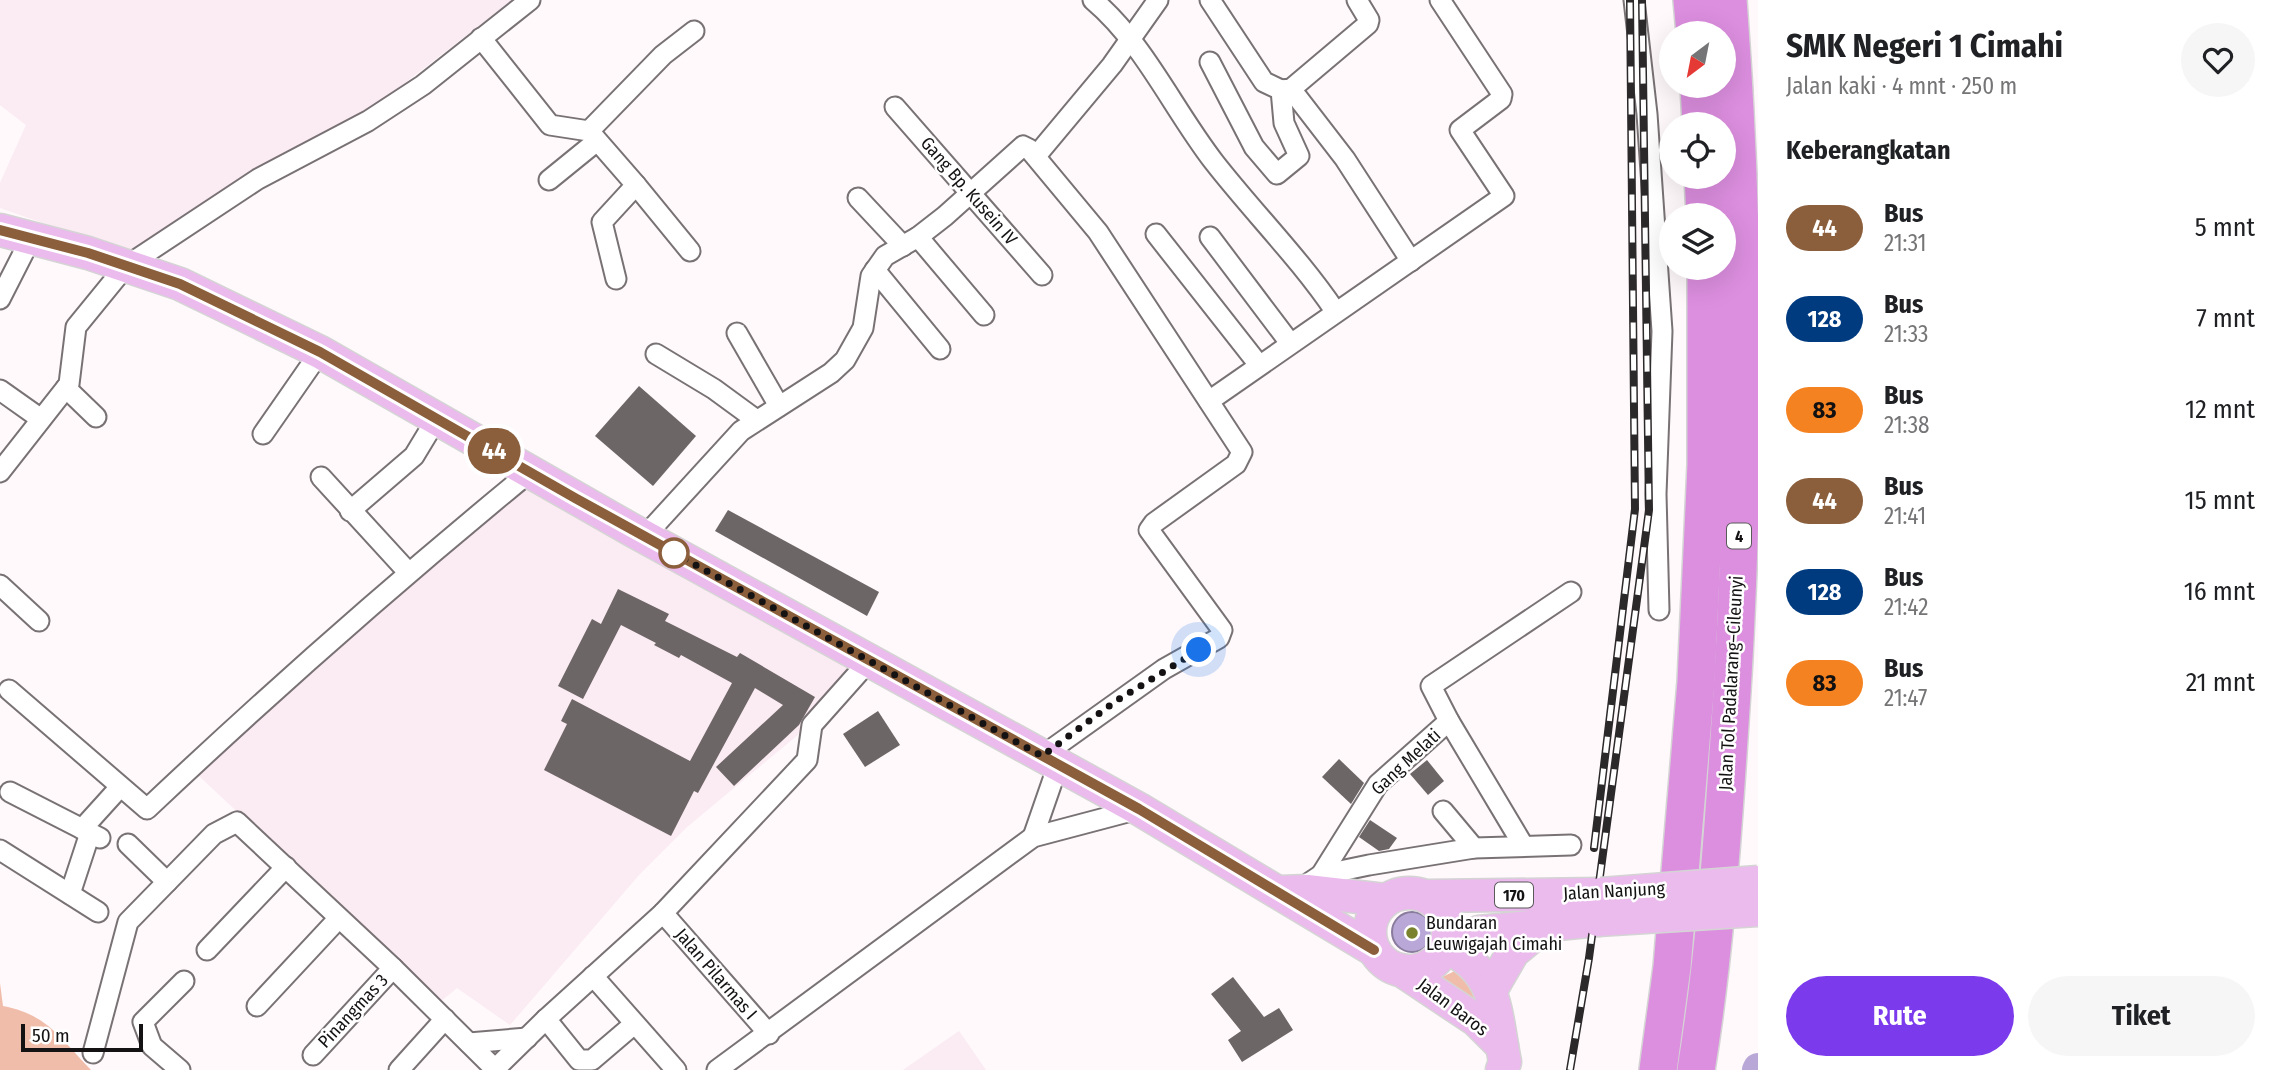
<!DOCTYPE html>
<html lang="id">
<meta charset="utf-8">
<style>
body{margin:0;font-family:"Fira Sans Condensed",sans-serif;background:#f6f6f6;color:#202124;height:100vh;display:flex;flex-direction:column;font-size:26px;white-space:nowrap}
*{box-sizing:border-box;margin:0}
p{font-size:23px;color:#757577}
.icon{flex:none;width:38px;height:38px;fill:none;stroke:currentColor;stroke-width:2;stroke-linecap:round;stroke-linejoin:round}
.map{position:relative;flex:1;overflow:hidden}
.details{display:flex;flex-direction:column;background:#fff;width:525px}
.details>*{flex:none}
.badge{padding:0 14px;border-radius:23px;font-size:24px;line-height:46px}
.needle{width:46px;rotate:212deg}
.fabs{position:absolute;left:1659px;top:21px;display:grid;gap:14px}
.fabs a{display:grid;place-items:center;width:77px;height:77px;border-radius:50%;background:#fff;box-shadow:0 7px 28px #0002;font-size:35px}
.scale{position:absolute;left:21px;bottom:18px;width:122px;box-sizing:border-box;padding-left:7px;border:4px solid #141213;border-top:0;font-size:19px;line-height:24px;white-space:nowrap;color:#141213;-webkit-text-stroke:5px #fff;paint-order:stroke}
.you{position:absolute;width:35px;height:35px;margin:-18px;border:5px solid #fff;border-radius:50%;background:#1a73e8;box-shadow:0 0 0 10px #1a73e833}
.map>.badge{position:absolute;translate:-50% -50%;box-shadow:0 0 0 4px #fff}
h2{padding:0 28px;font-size:26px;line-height:63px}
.round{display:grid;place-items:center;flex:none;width:74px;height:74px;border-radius:37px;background:#f6f6f6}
.summary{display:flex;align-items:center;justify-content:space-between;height:119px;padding:0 28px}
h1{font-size:33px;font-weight:700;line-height:52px}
.button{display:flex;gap:14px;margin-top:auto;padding:14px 28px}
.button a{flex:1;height:80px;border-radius:42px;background:#7c3aed;color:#fff;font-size:28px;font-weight:700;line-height:80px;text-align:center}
.button a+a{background:#f6f6f6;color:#202124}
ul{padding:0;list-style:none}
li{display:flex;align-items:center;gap:21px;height:91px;padding:0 28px}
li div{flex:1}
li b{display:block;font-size:26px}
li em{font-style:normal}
li .badge{min-width:77px;font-weight:700;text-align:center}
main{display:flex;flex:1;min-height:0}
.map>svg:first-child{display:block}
</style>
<main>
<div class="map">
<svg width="1758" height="1070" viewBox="0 0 1758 1070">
<rect width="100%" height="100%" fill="#fff9fb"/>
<g fill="#fbebf2">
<polygon points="0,0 512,0 384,99 210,199 129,253 0,208 0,183 26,125 0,105"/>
<polygon points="518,482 860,668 811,724 687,827 639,875 510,1025 457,988 440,1002 198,775"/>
<polygon points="959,1031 986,1070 903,1070"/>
</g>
<g fill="#f1bdab">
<polygon points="1459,969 1482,1010 1438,979"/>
<path d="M0,983L3,1006C47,1014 61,1039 91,1070H0Z"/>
</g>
<circle fill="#b9a8d7" stroke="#887b9c" stroke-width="2" cx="1412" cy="932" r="20"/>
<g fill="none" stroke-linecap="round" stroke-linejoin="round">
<polyline stroke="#b9a8d7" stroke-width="30" points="1757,1070 1758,1068"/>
</g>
<g fill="#6d6666">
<polygon points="639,386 696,436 653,486 595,436"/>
<polygon points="728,510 879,592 867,616 715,531"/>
<polygon points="618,589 669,614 665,621 737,657 740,653 815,697 799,725 734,786 716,767 783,705 755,688 698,793 694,791 671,836 544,770 567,724 561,721 572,699 690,761 732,683 681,655 679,658 654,645 656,643 621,625 583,699 558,686 592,619 601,624"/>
<polygon points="878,711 900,745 865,767 843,734"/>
<polygon points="1339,759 1364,783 1351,804 1322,777"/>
<polygon points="1427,760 1444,781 1428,795 1410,774"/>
<polygon points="1370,820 1397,838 1389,849 1379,851 1359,837"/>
<polygon points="1233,977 1264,1017 1279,1008 1293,1030 1242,1062 1228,1040 1241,1031 1211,994"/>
</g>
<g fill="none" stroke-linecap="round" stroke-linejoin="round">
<g stroke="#797275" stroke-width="23">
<g id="minor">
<path d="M1093,0C1144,43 1173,109 1214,162C1253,212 1300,259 1335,311"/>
<polyline points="1210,0 1264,82 1281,90 1291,89 1368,24 1369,20 1357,0"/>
<polyline points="1634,0 1647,114 1662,331 1656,494 1659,610"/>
<polyline points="481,38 550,125 589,131 636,185 602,222 616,279"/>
<polyline points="1210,62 1254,147 1277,174 1299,156 1284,123 1281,90"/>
<polyline points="1291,89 1345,159 1411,261"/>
<polyline points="895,107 1042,275"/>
<polyline points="589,131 663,55 694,31"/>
<polyline points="1036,156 1112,65 1158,0"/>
<polyline points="549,180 597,141"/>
<polyline points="636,185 690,251"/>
<polyline points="858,198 903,246"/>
<polyline points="1156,234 1259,365"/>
<polyline points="918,237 984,315"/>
<polyline points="1210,237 1290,343"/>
<polyline points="875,270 940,349"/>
<polyline points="0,299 31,238"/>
<polyline points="737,333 779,406"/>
<polyline points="656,354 714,389 755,419"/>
<polyline points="66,388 96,417"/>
<polyline points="0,390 41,419"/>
<polyline points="1209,401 1504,196 1460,130 1501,99 1502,94 1440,0"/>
<polyline points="263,434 320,352"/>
<polyline points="0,472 69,384 76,327 125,267 258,179 368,121 423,85 530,0"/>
<polyline points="321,477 408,572"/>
<polyline points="350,511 414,456 437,418"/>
<polyline points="644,537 741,431 831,373 845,360 863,328 871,276 885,256 918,237 945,216 1023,146 1029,149 1098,232 1242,452 1236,464 1154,523 1149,530 1222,630 1219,638 1164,669 1042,756"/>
<polyline points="0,585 39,621"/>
<path d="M9,690L147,809C271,692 398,580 530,472"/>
<polyline points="10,792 100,838"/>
<polyline points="1443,811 1474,848"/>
<polyline points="82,829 120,787"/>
<polyline points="1033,837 1058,765"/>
<polyline points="128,844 167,882"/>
<polyline points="1523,845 1449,721 1431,686 1571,592"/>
<polyline points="0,850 98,912"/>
<polyline points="1321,875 1378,784 1449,721"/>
<polyline points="1307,891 1309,883 1321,875 1369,865 1474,848 1571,845"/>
<polyline points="70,894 90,833"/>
<polyline points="663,913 769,1034"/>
<polyline points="207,950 286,867"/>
<polyline points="593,976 676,1070"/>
<polyline points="257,1006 339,918"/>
<polyline points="546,1019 579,1060 592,1060 633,1025"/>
<polyline points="469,1043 527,1038"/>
<polyline points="93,1053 128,922 214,834 237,822 393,968 495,1069"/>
<polyline points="313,1055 393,968"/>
<polyline points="180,1070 152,1046 143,1022 184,981"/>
<polyline points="399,1070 445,1019"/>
<polyline points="494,1070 546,1019 663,913 807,760 812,725 869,661"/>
<polyline points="717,1070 1033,837 1139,809"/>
</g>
</g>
<g stroke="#d5d4d5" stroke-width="35">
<g id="primary">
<polyline points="0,230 88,253 180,284 320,352 632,530 1139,809 1374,950"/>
<polyline points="1281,892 1307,891 1385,900"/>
<circle cx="1409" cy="932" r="39"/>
<polyline points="1427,896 1601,894"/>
<polyline points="1446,947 1479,932 1598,920"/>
<path d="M1446,947C1498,971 1495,1012 1505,1062L1502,1070"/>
<polyline points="1401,970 1476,1020 1502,1046"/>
<polyline points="1491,990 1513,952 1548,923"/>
</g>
</g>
<g stroke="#d5d4d5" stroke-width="40">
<g id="motorway">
<polyline points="1692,0 1695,33"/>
<polyline points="1699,86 1701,124"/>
<polyline points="1703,177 1705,215"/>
<polyline points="1658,1070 1672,967 1696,682 1706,465 1706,268"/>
<path d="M1696,1070C1713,966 1721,859 1728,754C1746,502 1747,252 1728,0"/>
</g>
</g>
<use href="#minor" stroke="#fff" stroke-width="19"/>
<use href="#primary" stroke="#eabbec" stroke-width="32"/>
<use href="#motorway" stroke="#dc8edf" stroke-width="37"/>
<g stroke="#2c292a" stroke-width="8">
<g id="rail">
<polyline points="1594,848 1635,509 1630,0"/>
<polyline points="1570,1070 1589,958 1649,510 1642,0"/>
</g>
</g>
<use href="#rail" stroke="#fff" stroke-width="5" stroke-dasharray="16" stroke-linecap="butt"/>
<g stroke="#d5d4d5" stroke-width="35" stroke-linecap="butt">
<g id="primary-bridge">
<polyline points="1601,894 1758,882"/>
<polyline points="1598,920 1758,910"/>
</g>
</g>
<use href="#primary-bridge" stroke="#eabbec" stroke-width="32"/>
</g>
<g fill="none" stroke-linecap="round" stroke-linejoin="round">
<g stroke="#fff" stroke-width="16">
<polyline id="line" points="0,230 88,253 180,284 320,352 575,498 1139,809 1374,950"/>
</g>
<use href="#line" stroke="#8b5e3c" stroke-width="10"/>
<polyline stroke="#141213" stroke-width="7" stroke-dasharray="0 12.6" points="674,553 1042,756 1116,701 1199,650"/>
</g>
<circle fill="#fff" stroke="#8b5e3c" stroke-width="3.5" cx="674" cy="553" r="14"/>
<circle fill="#7b822e" stroke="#fff" stroke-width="2.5" cx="1412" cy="933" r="7"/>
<g text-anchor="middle" stroke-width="5" stroke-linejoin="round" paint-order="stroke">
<g fill="#fff" stroke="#5a595a" stroke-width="2">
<rect x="1727" y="523.5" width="24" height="25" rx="5"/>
<rect x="1495" y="882.5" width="38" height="25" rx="5"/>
</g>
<g font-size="16" font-weight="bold" fill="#141213">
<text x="1739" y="542">4</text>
<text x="1514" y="901">170</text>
</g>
<g font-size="18" fill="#141213" stroke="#fff">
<text transform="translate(969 191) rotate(49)" y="6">Gang Bp. Kusein IV</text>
<text transform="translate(1731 683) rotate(-87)" y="6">Jalan Tol Padalarang–Cileunyi</text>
<text transform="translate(1406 762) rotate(-43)" y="6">Gang Melati</text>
<text transform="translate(1614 891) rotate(-3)" y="6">Jalan Nanjung</text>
<text transform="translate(716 974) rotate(49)" y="6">Jalan Pilarmas I</text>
<text transform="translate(1453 1007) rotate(37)" y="6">Jalan Baros</text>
<text transform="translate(353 1011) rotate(-47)" y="6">Pinangmas 3</text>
</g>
<g font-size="18" fill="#141213" stroke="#fff" text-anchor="start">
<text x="1426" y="929">Bundaran<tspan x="1426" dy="21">Leuwigajah Cimahi</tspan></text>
</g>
</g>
</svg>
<div class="fabs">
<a><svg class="needle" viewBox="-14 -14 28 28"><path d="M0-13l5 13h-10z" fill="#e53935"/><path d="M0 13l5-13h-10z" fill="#757577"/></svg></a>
<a><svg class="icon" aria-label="locate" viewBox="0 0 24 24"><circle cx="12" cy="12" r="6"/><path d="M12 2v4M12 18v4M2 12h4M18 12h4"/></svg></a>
<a><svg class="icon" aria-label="layers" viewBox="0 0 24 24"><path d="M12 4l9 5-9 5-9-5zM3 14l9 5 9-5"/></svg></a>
</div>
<div class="scale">50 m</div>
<div class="you" style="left:1199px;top:650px"></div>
<b class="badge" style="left:494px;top:451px;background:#8b5e3c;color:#fff">44</b>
</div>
<section class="details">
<div class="summary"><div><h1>SMK Negeri 1 Cimahi</h1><p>Jalan kaki · 4 mnt · 250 m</p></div><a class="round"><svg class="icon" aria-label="heart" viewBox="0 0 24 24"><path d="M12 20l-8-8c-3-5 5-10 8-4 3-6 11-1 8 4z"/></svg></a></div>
<h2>Keberangkatan</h2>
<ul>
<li><span class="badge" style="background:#8b5e3c;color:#fff">44</span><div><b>Bus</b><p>21:31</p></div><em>5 mnt</em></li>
<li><span class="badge" style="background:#003b80;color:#fff">128</span><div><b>Bus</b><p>21:33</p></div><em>7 mnt</em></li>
<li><span class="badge" style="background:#f58220;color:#111">83</span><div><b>Bus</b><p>21:38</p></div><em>12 mnt</em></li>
<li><span class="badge" style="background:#8b5e3c;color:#fff">44</span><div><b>Bus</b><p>21:41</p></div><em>15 mnt</em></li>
<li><span class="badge" style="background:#003b80;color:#fff">128</span><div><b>Bus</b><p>21:42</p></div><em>16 mnt</em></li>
<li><span class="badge" style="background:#f58220;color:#111">83</span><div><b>Bus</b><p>21:47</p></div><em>21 mnt</em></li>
</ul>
<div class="button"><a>Rute</a><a>Tiket</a></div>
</section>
</main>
